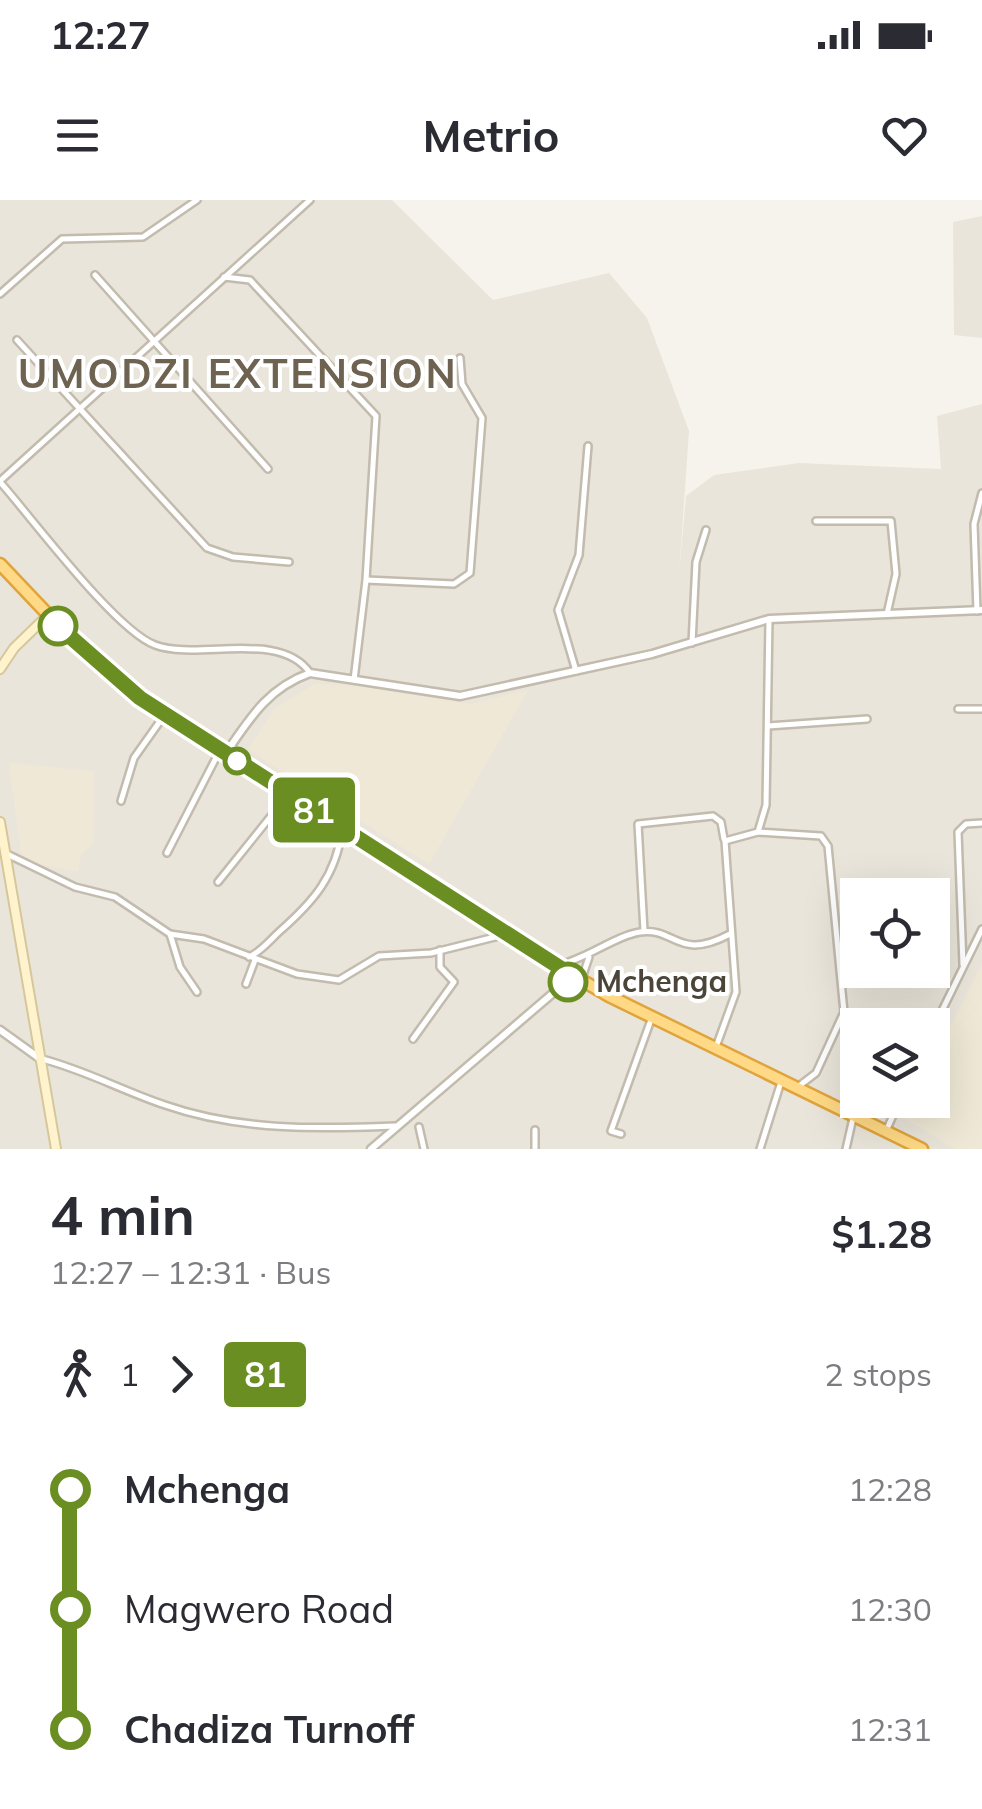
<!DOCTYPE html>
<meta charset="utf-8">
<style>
body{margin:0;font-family:Mulish,sans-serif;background:#f2f2f3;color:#2b2b33;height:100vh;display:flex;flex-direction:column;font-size:38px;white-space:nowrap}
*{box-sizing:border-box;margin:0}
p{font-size:32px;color:#7c7c81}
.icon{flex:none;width:55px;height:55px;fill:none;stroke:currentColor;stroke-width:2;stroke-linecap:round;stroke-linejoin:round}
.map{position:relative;height:949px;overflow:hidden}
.details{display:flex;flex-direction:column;background:#fff;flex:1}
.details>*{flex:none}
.badge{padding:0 20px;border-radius:8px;font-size:35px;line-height:65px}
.buttons{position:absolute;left:840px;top:678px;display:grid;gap:20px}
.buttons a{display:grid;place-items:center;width:110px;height:110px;border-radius:0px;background:#fff;box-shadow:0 10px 40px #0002;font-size:50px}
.map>.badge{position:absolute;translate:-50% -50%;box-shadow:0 0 0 5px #fff}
.legs{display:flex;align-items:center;gap:15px;height:110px;padding:0 50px;font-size:32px}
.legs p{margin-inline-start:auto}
.head{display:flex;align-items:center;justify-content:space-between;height:170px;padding:0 50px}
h1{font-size:55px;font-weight:700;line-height:75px}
ul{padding:0 50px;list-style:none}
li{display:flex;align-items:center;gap:35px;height:120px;font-size:38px}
li i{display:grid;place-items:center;width:15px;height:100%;margin:0 12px;background:currentColor}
li i::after{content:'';width:25px;height:25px;margin:-12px;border:8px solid;border-radius:50%;background:#fff}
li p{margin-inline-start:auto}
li:first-child i{background:linear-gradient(#0000 50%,currentColor 0)}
li:last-child i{background:linear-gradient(currentColor 50%,#0000 0)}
.status{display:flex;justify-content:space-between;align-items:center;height:70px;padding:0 50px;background:#fff;direction:ltr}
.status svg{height:28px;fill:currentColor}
header{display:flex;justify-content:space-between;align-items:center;height:130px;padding:0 50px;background:#fff;font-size:45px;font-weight:700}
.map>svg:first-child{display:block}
</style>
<div class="status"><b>12:27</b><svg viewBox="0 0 49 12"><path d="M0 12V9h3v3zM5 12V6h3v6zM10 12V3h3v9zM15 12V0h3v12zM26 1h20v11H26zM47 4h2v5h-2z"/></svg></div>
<header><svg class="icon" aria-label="menu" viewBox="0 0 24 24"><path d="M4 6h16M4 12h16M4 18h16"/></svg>Metrio<svg class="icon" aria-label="heart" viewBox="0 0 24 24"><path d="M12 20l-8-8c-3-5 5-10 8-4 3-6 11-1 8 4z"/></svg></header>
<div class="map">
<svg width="982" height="949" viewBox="0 0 982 949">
<rect width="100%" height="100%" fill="#f6f3ec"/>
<g fill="#eae5da" fill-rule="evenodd">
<path d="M0,0H392L493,100L609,73L647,118L689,231L679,375L686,296L714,275L799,263L941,269L937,216L982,204V949H0ZM858,695H932V770H858ZM858,825H932V900H858Z"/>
<polygon points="982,16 982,138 954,135 953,22"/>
</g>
<g fill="#efe8d6">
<polygon points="315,484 351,485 471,504 528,490 429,664 248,550 273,510"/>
<polygon points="9,563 94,571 93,644 81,654 78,671 22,662"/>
<polygon points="982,763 982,949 955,949 904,918 913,900 932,900 933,862"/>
</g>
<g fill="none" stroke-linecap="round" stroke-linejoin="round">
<g stroke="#c2bbae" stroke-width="10">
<g id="minor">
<polyline points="95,75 268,269"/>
<polyline points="224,77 250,80 376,216 366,380 354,480"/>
<polyline points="0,94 62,39 143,37 197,0"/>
<polyline points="17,140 207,348 233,357 289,362"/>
<polyline points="0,281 310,0"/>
<path d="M0,282C32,318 115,430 155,445C198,461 280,429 310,473"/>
<polyline points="816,321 891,321 896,374 887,414"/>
<polyline points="366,380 454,384 470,373 482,218 462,184 460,158"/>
<polyline points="977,411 974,324 982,293"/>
<polyline points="692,443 696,362 706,330"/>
<polyline points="576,471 558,410 579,355 588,246"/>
<polyline points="958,509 982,509"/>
<polyline points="768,526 867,519"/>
<polyline points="121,601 134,558 163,517"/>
<polyline points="758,632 821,636 828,646 844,812 816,873 799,886"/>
<polyline points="167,653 219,552"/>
<polyline points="7,654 75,687 115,697 170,734 204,739 297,774 339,780 379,756 431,753 503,735"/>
<polyline points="218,682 287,596"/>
<polyline points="644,731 638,624 713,616 721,622 724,639"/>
<polyline points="170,734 180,767 197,792"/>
<path d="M249,757C262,751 269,741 280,731C313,702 336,676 342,630"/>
<path d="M559,765C588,758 615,736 640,732C676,727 677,762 730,734"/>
<polyline points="963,765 958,632 966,624 982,623"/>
<polyline points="582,778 589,757"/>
<polyline points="246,784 255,760"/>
<polyline points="932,831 982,729"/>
<polyline points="413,839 454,782 440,767 440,750"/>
<polyline points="716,847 736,792 725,641 758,632 766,605 769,419"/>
<path d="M42,859C85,870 123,891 165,905C239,931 318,929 395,926"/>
<polyline points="419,927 424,949"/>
<polyline points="535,930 535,949"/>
<polyline points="886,931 900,900"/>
<polyline points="621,934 611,931 652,817"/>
<polyline points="760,949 781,882"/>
<polyline points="846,949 853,918"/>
</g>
</g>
<g stroke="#c2bbae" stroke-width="11">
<g id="tertiary">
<path d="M226,553C250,518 268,488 310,473L460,496L652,454L769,419L982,410"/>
<polyline points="0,830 39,858"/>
<polyline points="371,949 573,776"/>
</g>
</g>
<g stroke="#d6c79b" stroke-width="12">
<g id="secondary">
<polyline points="0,469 14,448 47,416"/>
<polyline points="0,622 56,949"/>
</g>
</g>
<g stroke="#e0a43c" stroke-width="15">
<polyline id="trunk" points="0,364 74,442 140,498 504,735 609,796 922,949"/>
</g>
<use href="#minor" stroke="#fff" stroke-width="5"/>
<use href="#tertiary" stroke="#fff" stroke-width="6"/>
<use href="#secondary" stroke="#fff3cd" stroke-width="8"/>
<use href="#trunk" stroke="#ffd985" stroke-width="10"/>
</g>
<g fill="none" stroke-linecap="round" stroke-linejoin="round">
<g stroke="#fff" stroke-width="22">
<polyline id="line-1" points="58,426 140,498 573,776 568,782"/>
</g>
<use href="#line-1" stroke="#6b8e23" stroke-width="15"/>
</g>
<g fill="#fff" stroke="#6b8e23" stroke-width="5">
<circle cx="58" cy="426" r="18"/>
<circle cx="237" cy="561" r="12"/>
<circle cx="568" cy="782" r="18"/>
</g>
<g text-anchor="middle" stroke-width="8" stroke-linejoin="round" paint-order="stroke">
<g font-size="30" font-weight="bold" fill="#4b4439" stroke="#fff" text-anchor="start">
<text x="596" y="792">Mchenga</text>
</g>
<g font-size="40" font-weight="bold" letter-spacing="2.5" fill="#6e6250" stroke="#fff">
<text x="238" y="188">UMODZI EXTENSION</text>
</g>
</g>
</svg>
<div class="buttons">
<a><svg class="icon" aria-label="locate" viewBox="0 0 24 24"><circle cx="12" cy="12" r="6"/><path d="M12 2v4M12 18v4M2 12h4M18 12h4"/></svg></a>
<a><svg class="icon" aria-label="layers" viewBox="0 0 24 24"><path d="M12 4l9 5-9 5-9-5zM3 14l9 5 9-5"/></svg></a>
</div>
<b class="badge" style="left:314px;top:610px;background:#6b8e23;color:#fff">81</b>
</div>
<section class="details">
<div class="head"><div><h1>4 min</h1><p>12:27 – 12:31 · Bus</p></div><b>$1.28</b></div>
<div class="legs"><svg class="icon" aria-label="walk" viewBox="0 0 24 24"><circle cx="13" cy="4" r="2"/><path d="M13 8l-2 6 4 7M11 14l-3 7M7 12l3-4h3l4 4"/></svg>1<svg class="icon" aria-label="forward" viewBox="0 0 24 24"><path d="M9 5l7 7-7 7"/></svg><b class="badge" style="background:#6b8e23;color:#fff">81</b><p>2 stops</p></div>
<ul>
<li><i style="color:#6b8e23"></i><b>Mchenga</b><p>12:28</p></li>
<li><i style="color:#6b8e23"></i><span>Magwero Road</span><p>12:30</p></li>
<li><i style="color:#6b8e23"></i><b>Chadiza Turnoff</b><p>12:31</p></li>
</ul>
</section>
